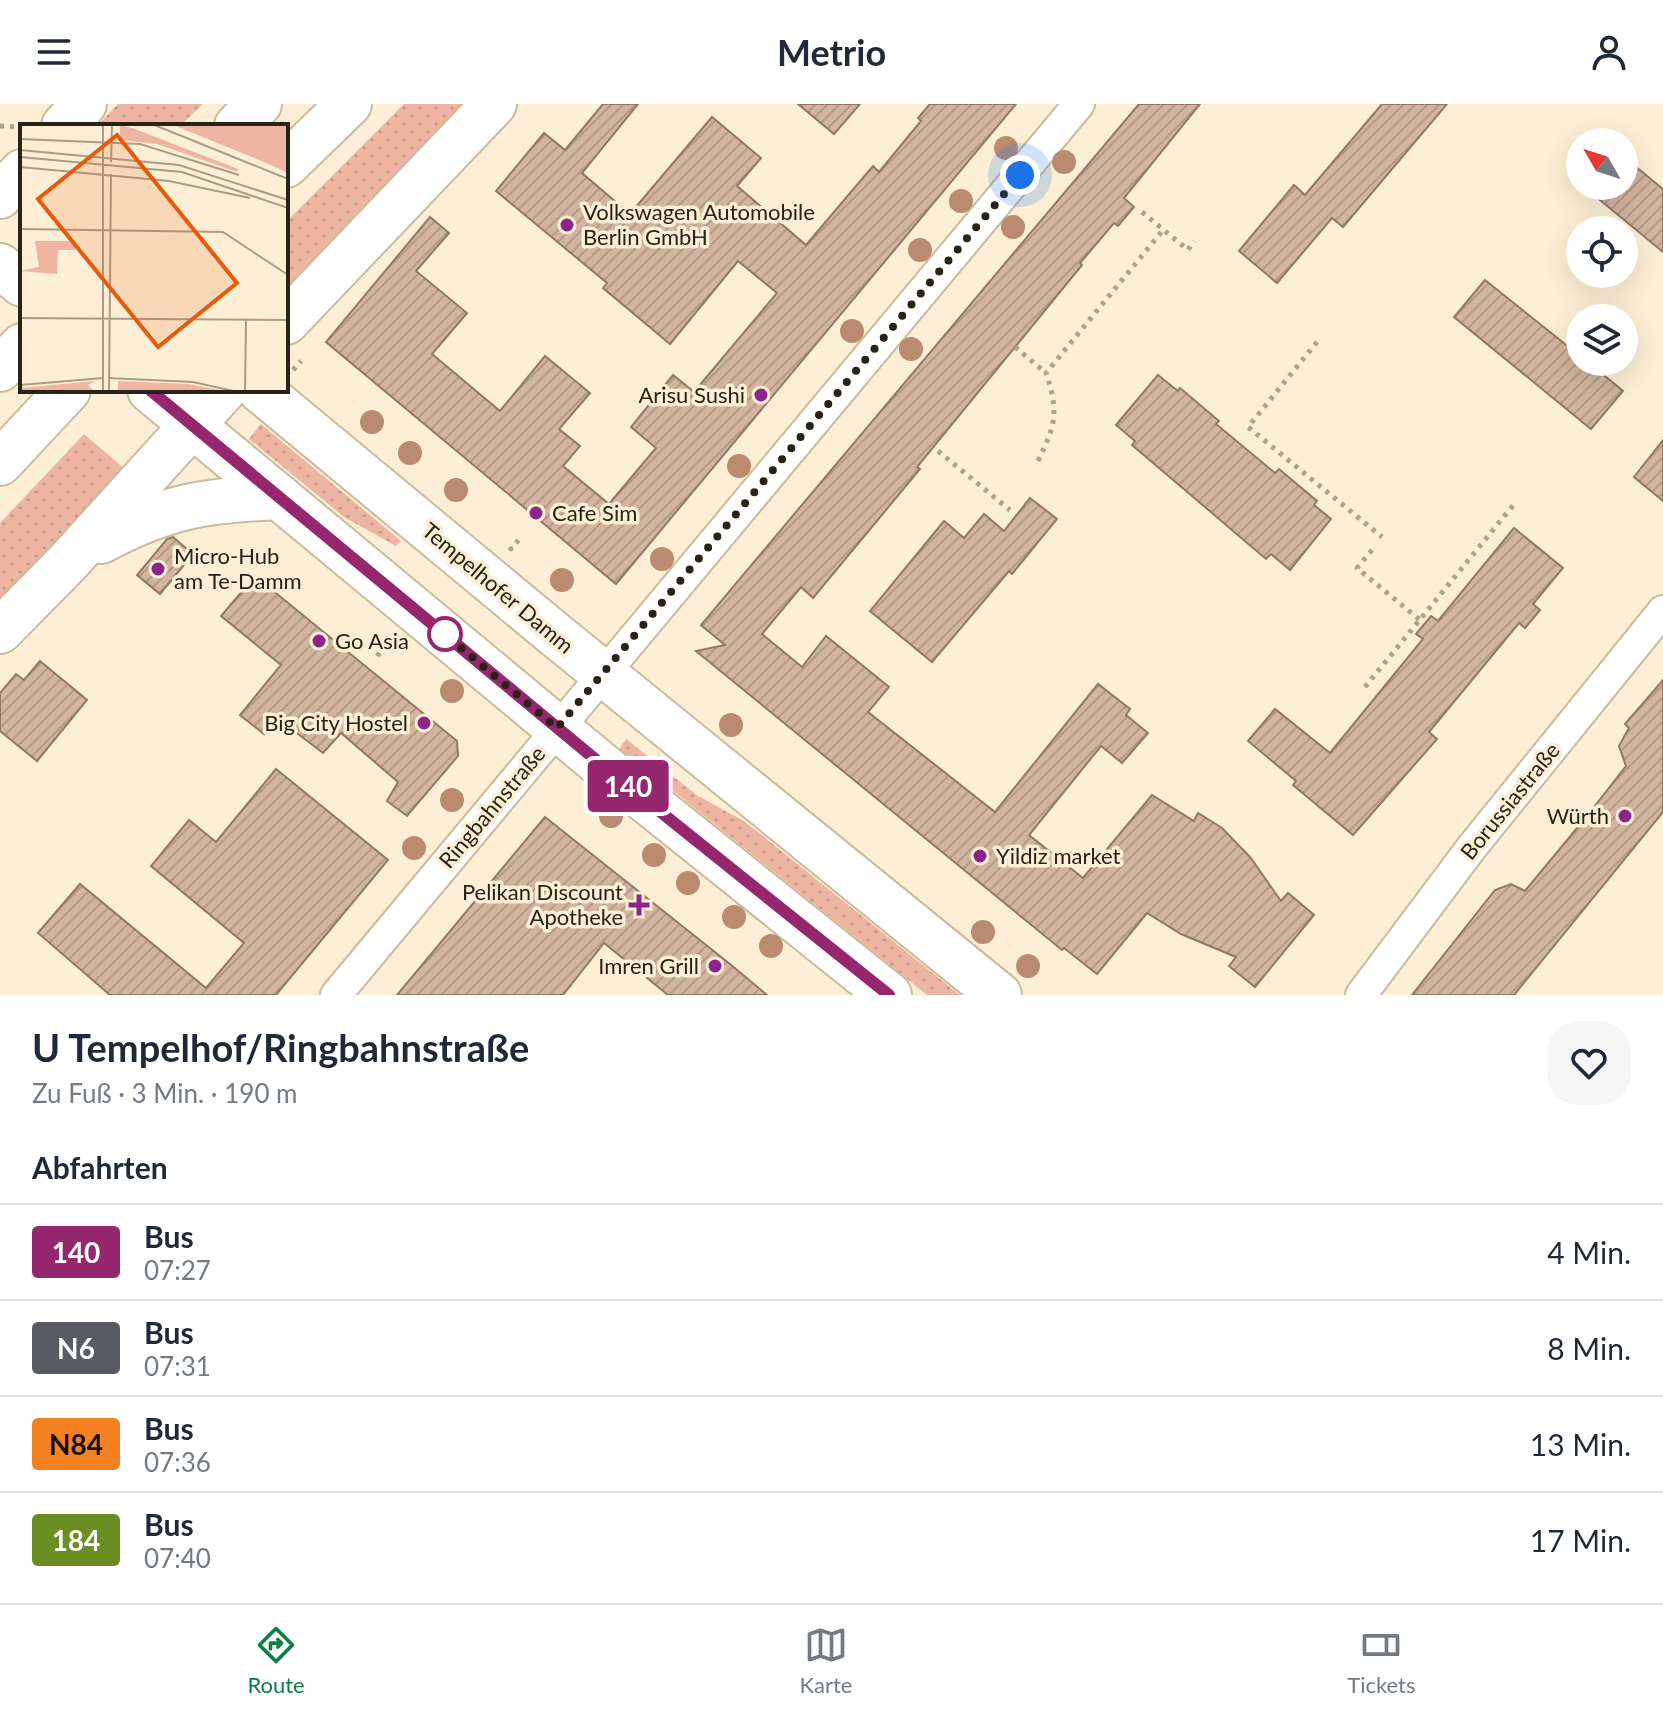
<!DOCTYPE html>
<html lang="de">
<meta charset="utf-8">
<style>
body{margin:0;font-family:Lato,sans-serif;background:#f6f6f7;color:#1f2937;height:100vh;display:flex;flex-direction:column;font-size:30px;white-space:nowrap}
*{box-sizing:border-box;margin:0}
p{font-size:26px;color:#747a83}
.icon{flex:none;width:44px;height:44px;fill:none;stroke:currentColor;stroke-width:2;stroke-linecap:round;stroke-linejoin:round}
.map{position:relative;height:891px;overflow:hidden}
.details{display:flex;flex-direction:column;background:#fff;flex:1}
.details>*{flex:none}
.badge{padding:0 16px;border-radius:6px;font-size:28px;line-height:52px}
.needle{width:52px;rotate:309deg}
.buttons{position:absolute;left:1566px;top:24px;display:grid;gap:16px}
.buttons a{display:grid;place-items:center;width:72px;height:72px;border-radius:50%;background:#fff;box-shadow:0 8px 32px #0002;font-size:40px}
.you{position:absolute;width:40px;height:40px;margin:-20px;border:6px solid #fff;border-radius:50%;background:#1a73e8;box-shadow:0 0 0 12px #1a73e833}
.map>.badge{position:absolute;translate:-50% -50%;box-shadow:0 0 0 4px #fff}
h2{padding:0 32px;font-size:30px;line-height:72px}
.round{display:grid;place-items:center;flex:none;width:84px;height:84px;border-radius:32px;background:#f6f6f7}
.head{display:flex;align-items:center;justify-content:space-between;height:136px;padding:0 32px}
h1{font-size:38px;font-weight:700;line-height:60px}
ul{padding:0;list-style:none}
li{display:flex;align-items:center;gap:24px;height:96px;padding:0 32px;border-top:2px solid #e0e1e3}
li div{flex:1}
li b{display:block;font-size:30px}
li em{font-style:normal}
li .badge{min-width:88px;font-weight:700;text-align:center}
header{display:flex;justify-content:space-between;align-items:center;height:104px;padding:0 32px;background:#fff;font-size:36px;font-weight:700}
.tabs{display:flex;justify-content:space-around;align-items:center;height:112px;border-top:2px solid #e0e1e3;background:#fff;font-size:22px;color:#747a83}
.tabs a{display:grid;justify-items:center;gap:4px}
.tabs .on{color:#0b8043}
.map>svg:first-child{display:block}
</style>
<header><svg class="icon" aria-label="menu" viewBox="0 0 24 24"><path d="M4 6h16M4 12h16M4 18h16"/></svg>Metrio<svg class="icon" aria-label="person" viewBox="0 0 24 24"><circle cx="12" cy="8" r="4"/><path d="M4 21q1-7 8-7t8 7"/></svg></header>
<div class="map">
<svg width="1663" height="891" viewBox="0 0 1663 891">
<defs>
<pattern id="green-dots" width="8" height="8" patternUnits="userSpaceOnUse" patternTransform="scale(2)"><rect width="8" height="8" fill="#efb5a3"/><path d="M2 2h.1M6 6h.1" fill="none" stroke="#cd9b8c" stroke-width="1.8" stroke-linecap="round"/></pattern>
<pattern id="building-hatch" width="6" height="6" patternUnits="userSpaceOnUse" patternTransform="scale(2)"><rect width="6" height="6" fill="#d2b59e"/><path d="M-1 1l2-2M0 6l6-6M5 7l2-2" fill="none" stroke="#b49b87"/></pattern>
</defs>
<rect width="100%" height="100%" fill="#fcefd5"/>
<g fill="url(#green-dots)">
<polygon points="118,0 203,0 180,22 97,22"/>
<polygon points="404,0 464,0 286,191 286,118"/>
<polygon points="261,320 401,437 396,442 344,413 249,335"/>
<polygon points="84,330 127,367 0,498 0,419"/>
<polygon points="626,635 698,692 744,717 960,891 927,891 641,661 618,647"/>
</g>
<g fill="url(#building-hatch)" stroke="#937863" stroke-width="2">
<polygon points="603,0 638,0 582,69 630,110 712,13 761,54 737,82 806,141 873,62 879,68 921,17 918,14 930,0 1016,0 616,480 326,238 430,113 449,129 416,167 467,209 432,250 500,307 545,252 590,289 559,325 580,342 563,362 609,400 656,344 631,323 673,271 694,288 777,189 738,157 670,240 603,184 607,179 496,87 544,29 565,46"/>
<polygon points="798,0 860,0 834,30"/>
<polygon points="1139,0 1200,0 1124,94 1134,103 1118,122 1114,119 1080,159 1082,161 917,363 920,365 813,494 801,483 762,530 802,563 826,532 889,583 868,608 995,708 1098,580 1130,605 1126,611 1148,629 1122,659 1101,642 1029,731 1083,774 1152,691 1194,717 1198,709 1222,724 1250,753 1281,797 1288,789 1314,811 1255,883 1229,862 1236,853 1181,830 1147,809 1097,870 1064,844 1062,846 696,547 725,541 701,521"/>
<polygon points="1382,0 1447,0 1343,123 1332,114 1277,179 1239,147 1294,81 1305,91"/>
<polygon points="1624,53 1663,85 1663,148 1583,82 1624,82"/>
<polygon points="1485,176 1580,252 1580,258 1588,258 1623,287 1591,325 1454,213"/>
<polygon points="1158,271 1178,287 1180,284 1219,317 1216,320 1275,369 1279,365 1317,397 1314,401 1331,415 1290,466 1271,450 1266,455 1132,341 1135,337 1116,321"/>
<polygon points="1663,336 1663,397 1634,373"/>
<polygon points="1030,394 1057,415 1012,470 1009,467 932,558 870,507 944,417 964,434 984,410 1004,427"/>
<polygon points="1514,424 1563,464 1533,500 1540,506 1525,524 1519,519 1429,628 1437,635 1353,731 1293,681 1296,677 1248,637 1275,605 1330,649 1423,535 1416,530 1431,512 1438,517"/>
<polygon points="173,433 193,450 160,490 137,471 167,435"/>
<polygon points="255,472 457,637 458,652 407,712 387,697 398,678 341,629 323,649 277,614 264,630 240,611 281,561 221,512"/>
<polygon points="40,557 87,596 37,657 0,627 0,589 16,570 24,576"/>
<polygon points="1663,576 1663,708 1514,891 1412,891 1495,786 1511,780 1525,787 1587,712 1626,662 1619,642 1629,624 1625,620"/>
<polygon points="276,665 388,756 276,891 110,891 38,829 80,780 206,884 244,839 151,762 189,716 216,738"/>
<polygon points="545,713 730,860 767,891 668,891 604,839 563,891 397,891"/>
</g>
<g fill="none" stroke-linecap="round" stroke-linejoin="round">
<g stroke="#cbbb9c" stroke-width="34">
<g id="minor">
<polyline points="336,891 1079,0"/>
<polyline points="1361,891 1472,743 1663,507"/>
</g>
</g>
<g stroke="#cbbb9c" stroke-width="48">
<g id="primary">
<polyline points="0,162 22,180"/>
<polyline points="150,286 598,658 889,891"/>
<polyline points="260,286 552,528 999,891"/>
</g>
</g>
<g stroke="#cbbb9c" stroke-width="48">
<g id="motorway">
<polyline points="64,22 84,0"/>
<polyline points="237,22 259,0"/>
<polyline points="286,61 349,0"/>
<polyline points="0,92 22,68"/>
<polyline points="286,218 494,0"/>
<polyline points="0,265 22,242"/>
<polyline points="0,359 68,286"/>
<path d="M101,437C166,402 206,396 279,393"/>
<polyline points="0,527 68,458 224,286"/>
</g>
</g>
<g stroke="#ada28e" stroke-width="5" stroke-dasharray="4 6" stroke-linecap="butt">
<polyline points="0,22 22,23"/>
<polyline points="1142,108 1188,146 1194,137"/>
<polyline points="1317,238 1248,323 1382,433"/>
<polyline points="1015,243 1046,269"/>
<polyline points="293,266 301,257"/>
<polyline points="938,347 1010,406"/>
<path d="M1038,357C1056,320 1059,308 1046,269L1163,126"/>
<polyline points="510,443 511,445 522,432"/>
<polyline points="1372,446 1357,464 1420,516"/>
<polyline points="377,552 390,536 392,538"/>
<polyline points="1365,583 1515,399"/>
</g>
<use href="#minor" stroke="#fff" stroke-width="30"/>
<use href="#primary" stroke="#fff" stroke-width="44"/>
<use href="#motorway" stroke="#fff" stroke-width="44"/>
</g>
<g fill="#ba8a71">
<circle cx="1006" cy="44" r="12"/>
<circle cx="1064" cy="58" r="12"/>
<circle cx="961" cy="97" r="12"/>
<circle cx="1013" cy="123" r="12"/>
<circle cx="920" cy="146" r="12"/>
<circle cx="852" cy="227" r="12"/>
<circle cx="911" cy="245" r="12"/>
<circle cx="372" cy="318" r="12"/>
<circle cx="410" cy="349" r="12"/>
<circle cx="739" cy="362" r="12"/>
<circle cx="456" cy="386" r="12"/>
<circle cx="662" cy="455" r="12"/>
<circle cx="562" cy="476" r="12"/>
<circle cx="452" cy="587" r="12"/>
<circle cx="731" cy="621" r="12"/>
<circle cx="452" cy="696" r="12"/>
<circle cx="611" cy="712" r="12"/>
<circle cx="414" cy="744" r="12"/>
<circle cx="654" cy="751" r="12"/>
<circle cx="688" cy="779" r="12"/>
<circle cx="734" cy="813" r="12"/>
<circle cx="983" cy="828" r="12"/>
<circle cx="771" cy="842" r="12"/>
<circle cx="1028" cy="862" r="12"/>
</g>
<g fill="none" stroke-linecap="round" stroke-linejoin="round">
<g stroke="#fff" stroke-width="18">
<polyline id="line" points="150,286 607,665 889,891"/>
</g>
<use href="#line" stroke="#95276e" stroke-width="12"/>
<polyline stroke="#292317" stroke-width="8" stroke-dasharray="0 14.4" points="445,530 442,528 557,624 1020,71"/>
</g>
<g fill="#8c258b" stroke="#fcefd5" stroke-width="3">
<circle cx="567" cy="121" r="8"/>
<circle cx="761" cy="291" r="8"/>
<circle cx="536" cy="409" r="8"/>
<circle cx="158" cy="465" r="8"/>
<circle cx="319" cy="537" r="8"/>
<circle cx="424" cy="619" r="8"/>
<circle cx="1625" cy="712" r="8"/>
<circle cx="980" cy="752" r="8"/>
<path d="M635 789h8v8h8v8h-8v8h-8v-8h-8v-8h8z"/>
<circle cx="715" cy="862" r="8"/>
</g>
<circle fill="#fff" stroke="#95276e" stroke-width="4" cx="445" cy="530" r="16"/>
<g text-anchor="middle" stroke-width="7" stroke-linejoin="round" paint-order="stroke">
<g font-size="22" fill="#292317" stroke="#fcefd5" text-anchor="start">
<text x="583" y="116">Volkswagen Automobile<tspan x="583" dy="25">Berlin GmbH</tspan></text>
<text x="745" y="299" text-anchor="end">Arisu Sushi</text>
<text x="552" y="417">Cafe Sim</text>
<text x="174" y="460">Micro-Hub<tspan x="174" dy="25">am Te-Damm</tspan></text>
<text x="335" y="545">Go Asia</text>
<text x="408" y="627" text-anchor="end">Big City Hostel</text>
<text x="1609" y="720" text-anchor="end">Würth</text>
<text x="996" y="760">Yildiz market</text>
<text x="623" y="796" text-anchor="end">Pelikan Discount<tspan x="623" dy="25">Apotheke</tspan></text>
<text x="699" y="870" text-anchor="end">Imren Grill</text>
</g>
<g font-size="22" fill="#292317" stroke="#fcefd5">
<text transform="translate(498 484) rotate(40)" y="8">Tempelhofer Damm</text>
<text transform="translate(1510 697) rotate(-51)" y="8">Borussiastraße</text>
<text transform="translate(492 703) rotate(-50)" y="8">Ringbahnstraße</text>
</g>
</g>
<g transform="translate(20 20)">
<rect width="268" height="268" fill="#fcefd5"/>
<path d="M151,0H268V49L251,41ZM100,1L115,5L218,45L217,48L137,20L100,16ZM15,117H50L56,126H38L37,150L0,147L19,143ZM75,257L68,261L75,268H0V264ZM98,257L168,260L209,268H98Z" fill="#efb5a3"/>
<path fill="none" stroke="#a89d89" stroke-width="2" d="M132,0L268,55M0,15L120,20L219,51M0,26L159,41L268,76M0,33L162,48L268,84M91,38L92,0M0,43L149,57L230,74M0,105L203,108L268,151M0,194L268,196M88,254L173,258L218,268M0,261L83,254M83,268V0M89,268L91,50M225,268L226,196"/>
<path fill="#e8590c" fill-opacity="0.15" stroke="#e8590c" stroke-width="4" d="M97,11L217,159L138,223L18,75Z"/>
<rect width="268" height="268" fill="none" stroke="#292317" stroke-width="4"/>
</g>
</svg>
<div class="buttons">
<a><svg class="needle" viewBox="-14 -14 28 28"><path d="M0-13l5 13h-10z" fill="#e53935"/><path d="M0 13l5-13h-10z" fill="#747a83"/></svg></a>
<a><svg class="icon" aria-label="locate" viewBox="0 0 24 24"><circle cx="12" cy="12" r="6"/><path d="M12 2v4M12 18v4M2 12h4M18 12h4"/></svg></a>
<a><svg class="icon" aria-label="layers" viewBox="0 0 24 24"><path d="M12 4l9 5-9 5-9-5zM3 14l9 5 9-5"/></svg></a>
</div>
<div class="you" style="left:1020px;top:71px"></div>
<b class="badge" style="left:628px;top:682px;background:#95276e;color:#fff">140</b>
</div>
<section class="details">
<div class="head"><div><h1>U Tempelhof/Ringbahnstraße</h1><p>Zu Fuß · 3 Min. · 190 m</p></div><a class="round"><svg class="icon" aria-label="heart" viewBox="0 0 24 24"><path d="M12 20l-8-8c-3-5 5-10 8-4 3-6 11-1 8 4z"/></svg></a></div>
<h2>Abfahrten</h2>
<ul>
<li><span class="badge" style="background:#95276e;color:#fff">140</span><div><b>Bus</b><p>07:27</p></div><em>4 Min.</em></li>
<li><span class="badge" style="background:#595b62;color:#fff">N6</span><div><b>Bus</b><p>07:31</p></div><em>8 Min.</em></li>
<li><span class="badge" style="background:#f58220;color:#111">N84</span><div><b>Bus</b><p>07:36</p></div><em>13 Min.</em></li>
<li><span class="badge" style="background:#6b8e23;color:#fff">184</span><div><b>Bus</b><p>07:40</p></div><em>17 Min.</em></li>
</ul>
</section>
<nav class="tabs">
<a class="on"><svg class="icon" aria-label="directions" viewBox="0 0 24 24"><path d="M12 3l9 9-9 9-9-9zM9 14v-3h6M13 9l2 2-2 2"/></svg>Route</a>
<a><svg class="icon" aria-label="map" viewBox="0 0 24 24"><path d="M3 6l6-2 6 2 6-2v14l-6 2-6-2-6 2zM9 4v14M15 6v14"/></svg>Karte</a>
<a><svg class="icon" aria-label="tickets" viewBox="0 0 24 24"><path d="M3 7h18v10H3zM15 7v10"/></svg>Tickets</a>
</nav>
